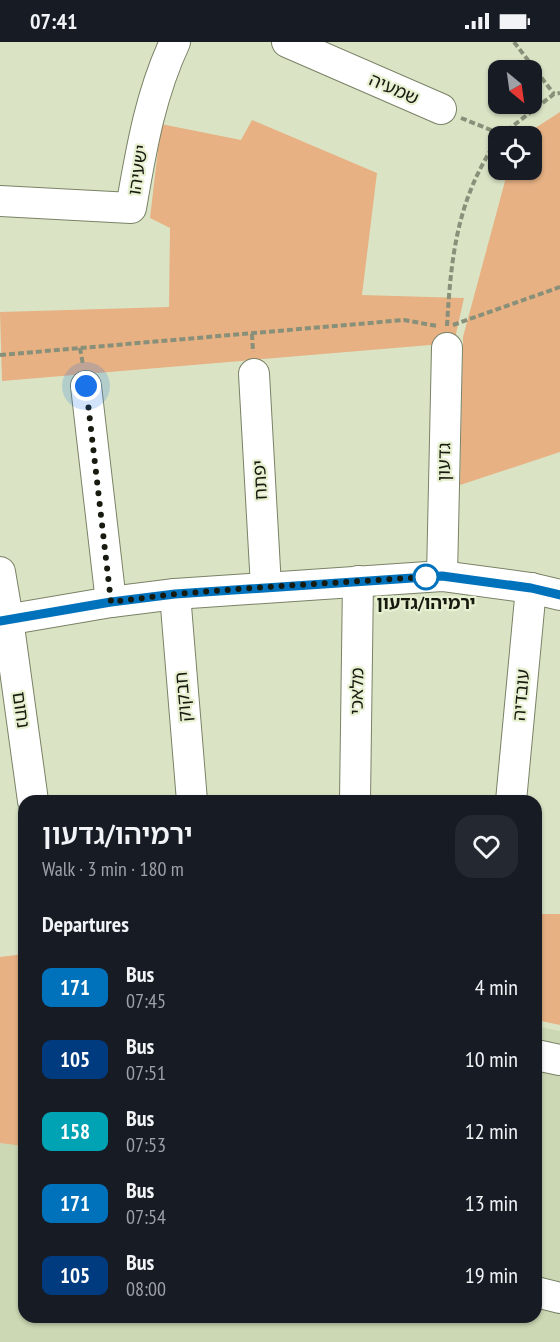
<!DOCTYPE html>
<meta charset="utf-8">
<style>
body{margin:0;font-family:"PT Sans Narrow","Noto Sans Hebrew",sans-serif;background:#242831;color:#f1f3f6;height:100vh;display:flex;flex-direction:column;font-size:22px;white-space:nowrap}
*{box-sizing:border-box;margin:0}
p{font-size:20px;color:#9ea1a6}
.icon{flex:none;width:33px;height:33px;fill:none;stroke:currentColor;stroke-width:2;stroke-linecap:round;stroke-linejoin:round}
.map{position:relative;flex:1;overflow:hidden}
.details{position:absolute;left:18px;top:753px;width:524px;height:528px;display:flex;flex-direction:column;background:#171b24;border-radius:18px;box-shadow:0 2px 4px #0004}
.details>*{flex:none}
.badge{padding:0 12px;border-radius:9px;font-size:21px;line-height:39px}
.needle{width:39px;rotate:151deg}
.fabs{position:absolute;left:488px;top:18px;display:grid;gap:12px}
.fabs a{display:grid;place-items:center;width:54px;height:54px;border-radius:12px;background:#171b24;box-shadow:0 2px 4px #0004;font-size:30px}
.you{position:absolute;width:30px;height:30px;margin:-15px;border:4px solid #fff;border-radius:50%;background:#1a73e8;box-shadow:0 0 0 9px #1a73e833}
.map>.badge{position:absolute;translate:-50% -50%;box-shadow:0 0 0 3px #fff}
h2{padding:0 24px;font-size:22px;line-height:54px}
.round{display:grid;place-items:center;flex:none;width:63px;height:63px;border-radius:18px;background:#242831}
.overview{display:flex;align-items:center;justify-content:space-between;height:102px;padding:0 24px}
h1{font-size:28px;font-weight:600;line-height:45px}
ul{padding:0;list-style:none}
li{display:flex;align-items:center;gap:18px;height:72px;padding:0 24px}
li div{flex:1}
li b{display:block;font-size:22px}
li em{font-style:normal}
li .badge{min-width:66px;font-weight:700;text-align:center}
.status{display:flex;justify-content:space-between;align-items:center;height:42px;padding:0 30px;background:#171b24;direction:ltr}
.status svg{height:16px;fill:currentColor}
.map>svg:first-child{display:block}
</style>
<div class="status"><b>07:41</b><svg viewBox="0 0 49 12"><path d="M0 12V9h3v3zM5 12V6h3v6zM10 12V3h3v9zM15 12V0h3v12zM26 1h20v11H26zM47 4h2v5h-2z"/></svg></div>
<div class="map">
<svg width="560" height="1300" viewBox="0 0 560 1300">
<rect width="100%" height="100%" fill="#dae4c5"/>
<polygon fill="#ccd8b4" points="536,984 560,989 560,1300 0,1300 0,1054 24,1055 24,1275 536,1275"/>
<g fill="#e7b184">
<polygon points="560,70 560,410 460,443 463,295 508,128 531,128 531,94 523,94"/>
<polygon points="252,78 377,131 362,253 464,256 454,301 2,339 0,270 169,265 170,186 150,176 161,82 241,98"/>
<polygon points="536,872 560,872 560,983 536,978"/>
<polygon points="24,912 24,1104 0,1101 0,915"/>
</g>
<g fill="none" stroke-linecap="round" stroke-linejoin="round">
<g stroke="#798266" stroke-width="32">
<g id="minor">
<polyline points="287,0 441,67"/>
<path d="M0,159L131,166C141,109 150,53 175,0"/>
<polyline points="254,332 266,545"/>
<polyline points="86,344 111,560"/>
<polyline points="0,530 8,577 33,759"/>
<polyline points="442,534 447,306"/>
<polyline points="175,552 192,759"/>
<polyline points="0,579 111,560 175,552 442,534 531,546 560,553"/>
<polyline points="355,759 358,539"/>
<polyline points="511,759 531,546"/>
<polyline points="536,1013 560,1018"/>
<polyline points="536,1250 560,1256"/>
</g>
</g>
<g stroke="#889079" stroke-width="4" stroke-dasharray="6 3" stroke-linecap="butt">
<polyline points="514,0 554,52"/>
<polyline points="461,76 501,92"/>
<polyline points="500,94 554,52 560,51"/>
<polyline points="453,283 560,245"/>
<path d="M447,284C451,214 457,157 498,97"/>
<polyline points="252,292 253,310"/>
<polyline points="80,306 83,323"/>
<polyline points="0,313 404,278 437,284"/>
</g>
<use href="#minor" stroke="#fff" stroke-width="30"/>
</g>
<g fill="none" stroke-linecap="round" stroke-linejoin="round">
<g stroke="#fff" stroke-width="14">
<polyline id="line" points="0,579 111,560 175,552 442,534 531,546 560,553"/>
</g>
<use href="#line" stroke="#0072bc" stroke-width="9"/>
<polyline stroke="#161a0f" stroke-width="6" stroke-dasharray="0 10.8" points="86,344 111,560 175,552 266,545 426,535"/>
</g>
<circle fill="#fff" stroke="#0072bc" stroke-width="3" cx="426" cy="535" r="12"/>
<g text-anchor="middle" stroke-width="4.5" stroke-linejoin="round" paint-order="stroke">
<g font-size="18" fill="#161a0f" stroke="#e7f1d2">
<text transform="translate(394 47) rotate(24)" y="6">שמעיה</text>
<text transform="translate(138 128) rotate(-81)" y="6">ישעיהו</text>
<text transform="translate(444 420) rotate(-89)" y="6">גדעון</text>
<text transform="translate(260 438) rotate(-93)" y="6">יפתח</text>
<text transform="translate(357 649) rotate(-89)" y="6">מלאכי</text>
<text transform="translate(521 653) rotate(-85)" y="6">עובדיה</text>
<text transform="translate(183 655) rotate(-95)" y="6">חבקוק</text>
<text transform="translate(21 668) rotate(82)" y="6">נחום</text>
</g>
<g font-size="18" font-weight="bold" fill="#161a0f" stroke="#e7f1d2">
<text x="426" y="567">ירמיהו/גדעון</text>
</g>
</g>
</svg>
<div class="fabs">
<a><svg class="needle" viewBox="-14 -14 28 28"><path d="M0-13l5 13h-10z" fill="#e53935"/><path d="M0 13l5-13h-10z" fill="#9ea1a6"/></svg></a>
<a><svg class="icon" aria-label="locate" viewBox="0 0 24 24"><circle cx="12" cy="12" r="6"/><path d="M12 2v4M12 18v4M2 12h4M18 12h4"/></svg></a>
</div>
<div class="you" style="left:86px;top:344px"></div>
<section class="details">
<div class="overview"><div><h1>ירמיהו/גדעון</h1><p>Walk · 3 min · 180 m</p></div><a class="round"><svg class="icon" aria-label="heart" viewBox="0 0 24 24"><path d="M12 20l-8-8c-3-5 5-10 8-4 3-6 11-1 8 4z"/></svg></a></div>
<h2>Departures</h2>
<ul>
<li><span class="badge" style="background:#0072bc;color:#fff">171</span><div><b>Bus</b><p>07:45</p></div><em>4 min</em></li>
<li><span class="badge" style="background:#003b80;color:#fff">105</span><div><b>Bus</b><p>07:51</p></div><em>10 min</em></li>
<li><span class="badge" style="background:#00a3b4;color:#fff">158</span><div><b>Bus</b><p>07:53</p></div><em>12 min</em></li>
<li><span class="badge" style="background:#0072bc;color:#fff">171</span><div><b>Bus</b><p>07:54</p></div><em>13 min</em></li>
<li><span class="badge" style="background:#003b80;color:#fff">105</span><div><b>Bus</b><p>08:00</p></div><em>19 min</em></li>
</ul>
</section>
</div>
